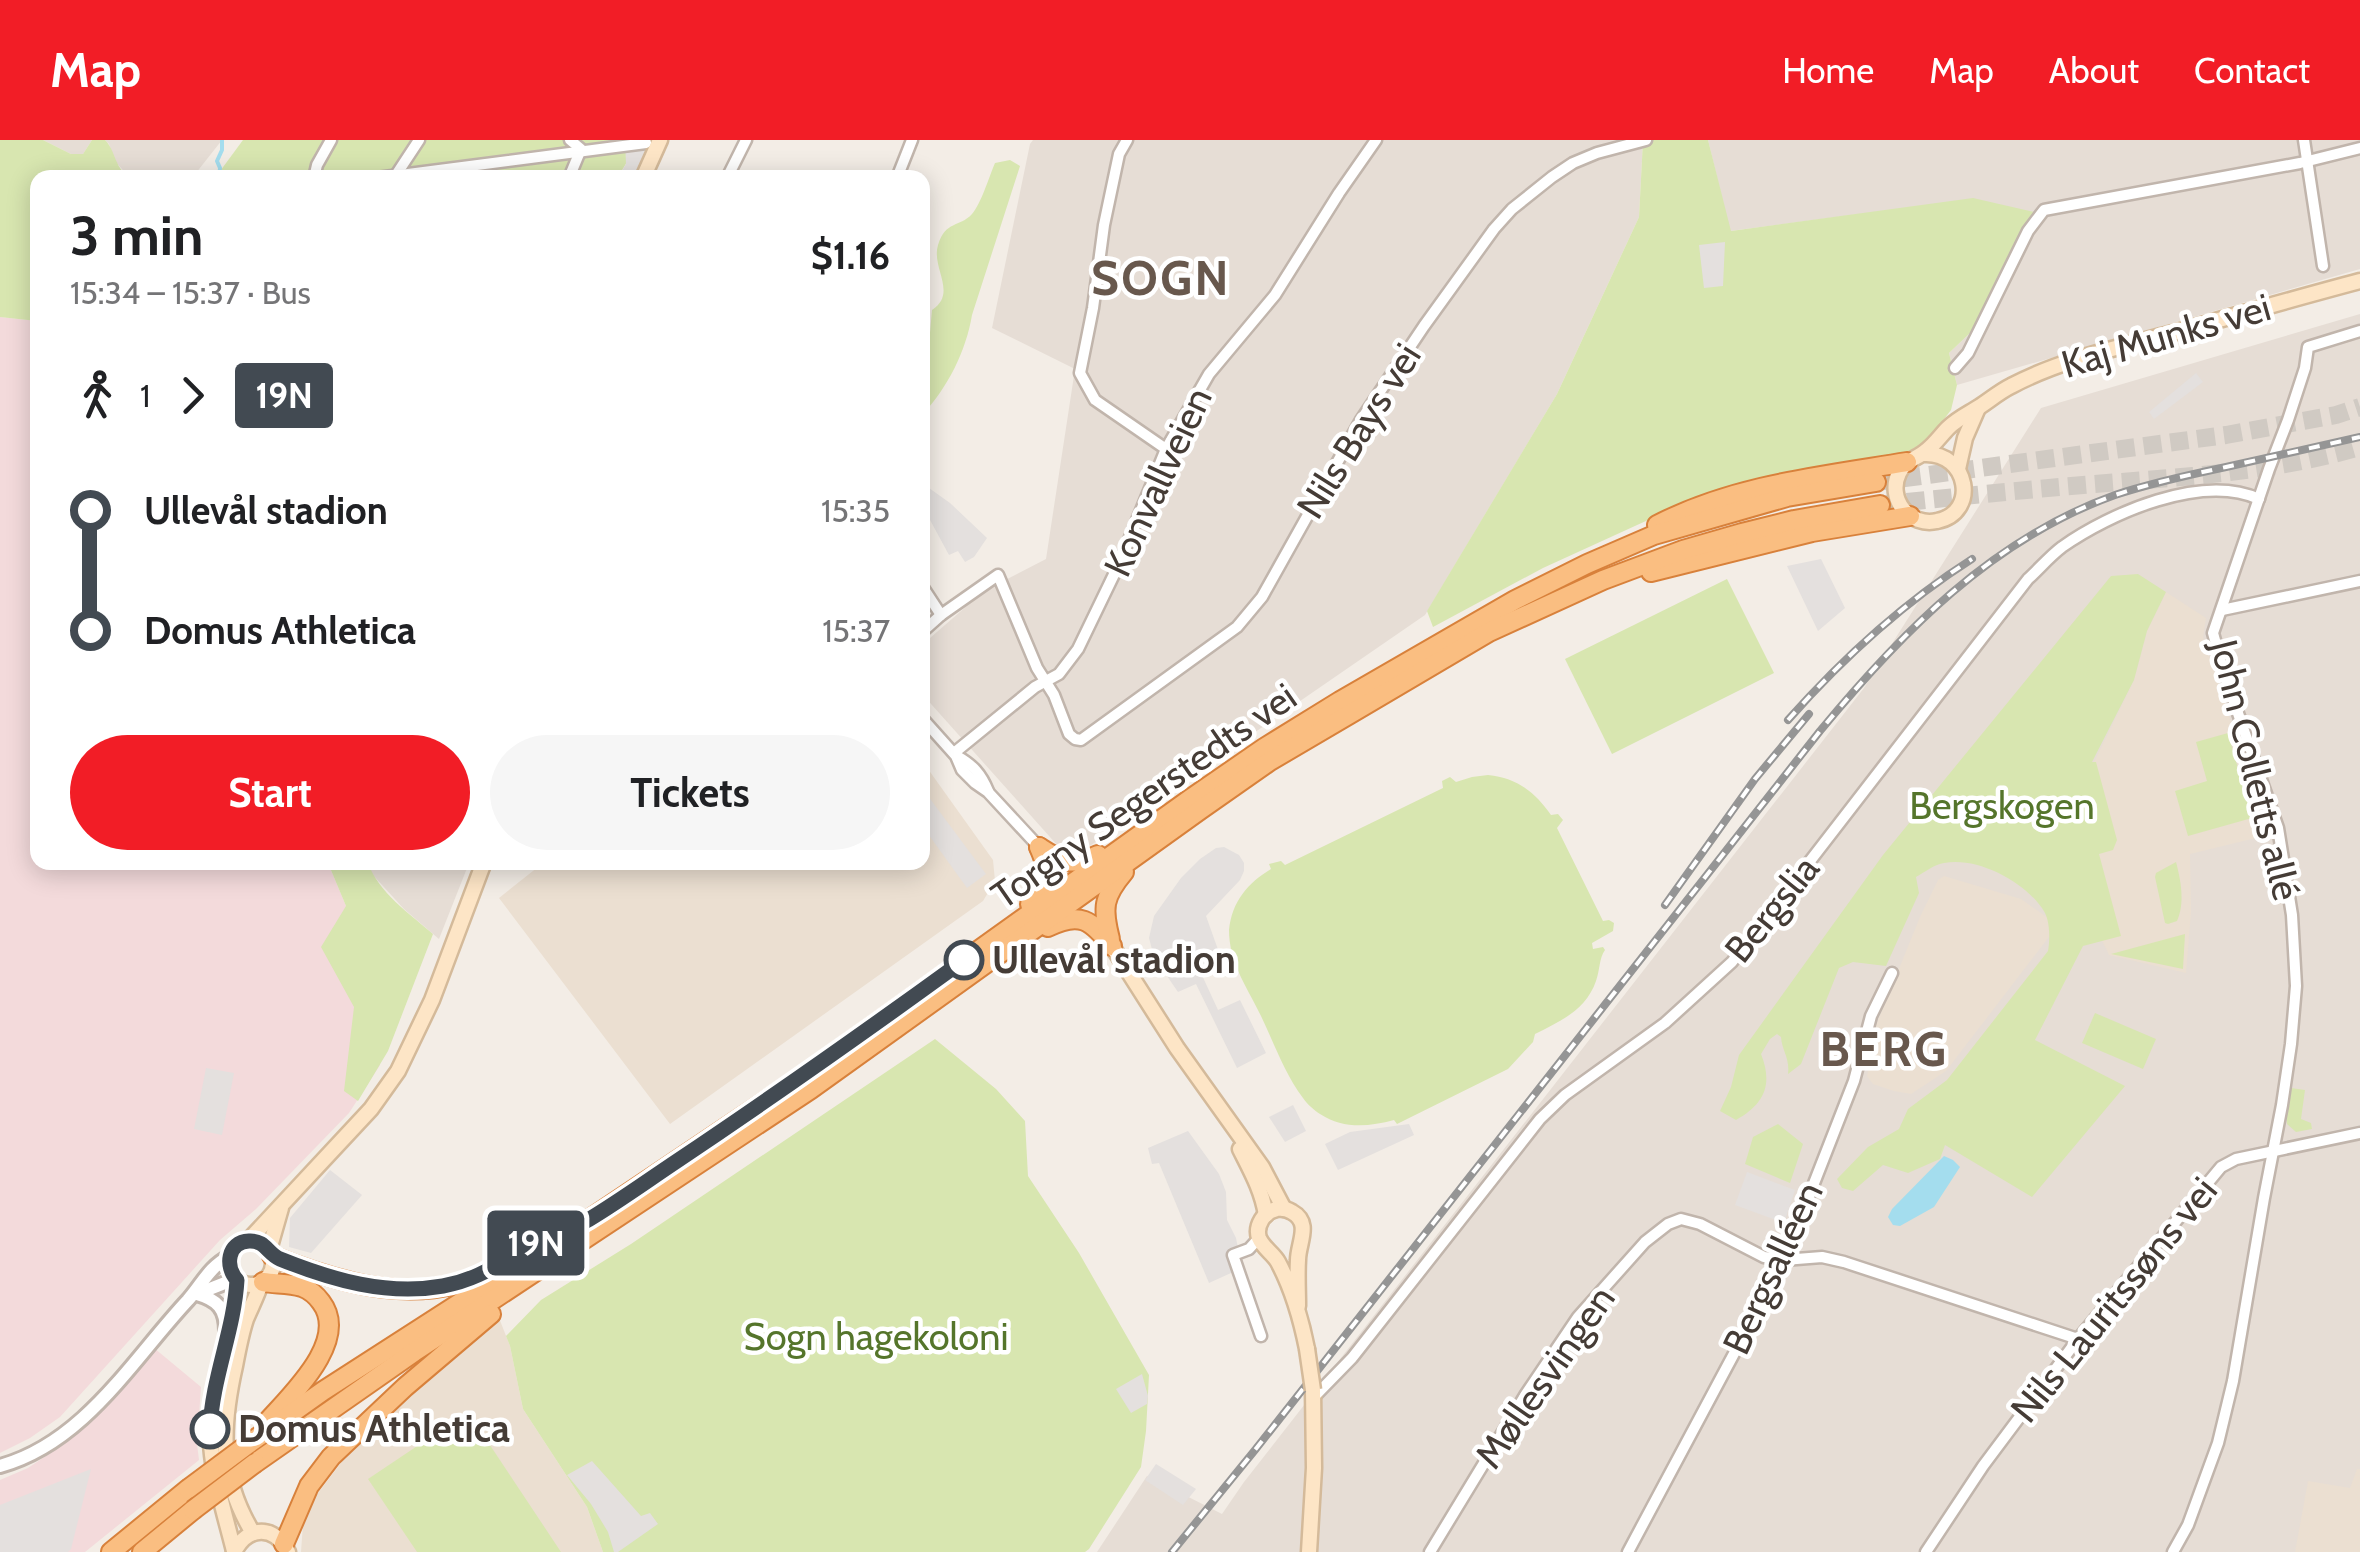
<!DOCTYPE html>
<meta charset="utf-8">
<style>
body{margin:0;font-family:Cabin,sans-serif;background:#f6f6f6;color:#202124;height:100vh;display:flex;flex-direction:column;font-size:38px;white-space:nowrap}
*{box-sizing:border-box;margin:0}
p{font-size:32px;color:#757577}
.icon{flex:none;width:55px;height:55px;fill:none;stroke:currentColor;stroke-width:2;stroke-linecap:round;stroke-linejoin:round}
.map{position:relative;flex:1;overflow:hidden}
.details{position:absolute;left:30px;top:30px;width:900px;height:700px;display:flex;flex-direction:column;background:#fff;border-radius:20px;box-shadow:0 5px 25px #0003}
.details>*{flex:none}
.badge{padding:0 20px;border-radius:8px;font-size:35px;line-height:65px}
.map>.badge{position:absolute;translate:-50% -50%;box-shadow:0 0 0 5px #fff}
.legs{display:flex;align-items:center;gap:15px;height:110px;padding:0 40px;font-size:32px}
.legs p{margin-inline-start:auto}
.overview{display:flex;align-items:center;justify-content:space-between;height:170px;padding:0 40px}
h1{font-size:55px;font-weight:800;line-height:75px}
.button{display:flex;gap:20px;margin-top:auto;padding:20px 40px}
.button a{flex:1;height:115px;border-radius:60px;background:#f21d26;color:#fff;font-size:40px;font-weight:800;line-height:115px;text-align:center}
.button a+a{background:#f6f6f6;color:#202124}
ul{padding:0 40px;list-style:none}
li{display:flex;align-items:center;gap:35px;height:120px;font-size:38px}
li i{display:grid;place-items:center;width:15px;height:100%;margin:0 12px;background:currentColor}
li i::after{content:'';width:25px;height:25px;margin:-12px;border:8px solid;border-radius:50%;background:#fff}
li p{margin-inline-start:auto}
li:first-child i{background:linear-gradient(#0000 50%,currentColor 0)}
li:last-child i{background:linear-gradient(currentColor 50%,#0000 0)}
header{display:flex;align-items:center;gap:60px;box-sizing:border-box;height:140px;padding:0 50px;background:#f21d26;color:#fff}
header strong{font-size:48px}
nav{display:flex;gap:55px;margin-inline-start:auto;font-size:35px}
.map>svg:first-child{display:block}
</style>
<header>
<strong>Map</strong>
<nav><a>Home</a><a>Map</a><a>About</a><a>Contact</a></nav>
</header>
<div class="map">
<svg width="2360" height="1412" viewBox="0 0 2360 1412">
<rect width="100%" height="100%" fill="#f3ede6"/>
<g fill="#e6ddd5">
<polygon points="43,0 92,0 83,14 71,14"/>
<polygon points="105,0 222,0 192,38 129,37 114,20 109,4"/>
<polygon points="1033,0 1643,0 1639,77 1557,254 1425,475 1081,712 1069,712 1058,706 923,555 922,505 984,451 1046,419 1075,229 992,188 1030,4"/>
<polygon points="1708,0 2360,0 2360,129 1957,245 1949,213 1992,172 1973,59 1730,91"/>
<polygon points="2360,174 2360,1412 1097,1412 1147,1336 1222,1374 1244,1342 1864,548 2041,268"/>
<polygon points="368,723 469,723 439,799 404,769 372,734"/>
</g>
<g fill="#ebdfd1">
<polygon points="2166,452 2206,478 2203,497 2268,695 2190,714 2191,772 2186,833 2109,815 2086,767 2059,694 2134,540 2147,491"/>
<polygon points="923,622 993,720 995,741 983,761 670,984 499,758 543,723 922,722"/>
<polygon points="1944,736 2021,759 2058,785 1946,931 1911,954 1894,951 1873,944 1867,936 1874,906 1870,900 1920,777 1938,740"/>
<polygon points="499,1178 510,1206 523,1269 587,1367 603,1412 301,1412 303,1384 312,1361 350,1311 411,1249"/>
<polygon points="2357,1329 2360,1329 2360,1412 2295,1412 2308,1341 2350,1348"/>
</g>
<g fill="#f3dadb">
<polygon points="0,177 37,181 38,722 328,723 346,766 380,925 349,973 256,1069 220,1100 60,1277 30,1298 0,1313"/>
<polygon points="154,1208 201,1247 197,1304 199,1320 85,1412 0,1412 0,1340 28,1328 70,1300 104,1267"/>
</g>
<g fill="#d8e6b0">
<path d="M0,0H43L71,14H83L92,0H105C116,11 114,27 129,37L38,38L37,181L0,177Z"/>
<polygon points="243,0 640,0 618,37 215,38"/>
<polygon points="1643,0 1708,0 1731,91 1973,58 2043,74 1992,172 1949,213 1957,245 1951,270 1928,300 1892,321 1659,375 1543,428 1433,487 1427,471 1557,254 1639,77"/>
<path d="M1010,20L1020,26L972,175C966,211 948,247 923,274V215L929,204L932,170C958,153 931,128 938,105C946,80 959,88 972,74C981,64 989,37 995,23Z"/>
<path d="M2138,434L2166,452L2147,491L2134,540L2092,622H2096L2117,700L2113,710L2099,714L2121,796L2083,806L2035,900L2125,946L2032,1057L1945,1005L1940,1019L1908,1033L1883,1025L1853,1051L1842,1048L1837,1039L1868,1007L1899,989L1908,969L1947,940L2048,811C2050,800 2050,783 2045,773C2028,743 1978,716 1944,723C1935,724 1925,732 1916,737L1919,753L1886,826L1853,822L1839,828L1801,924L1788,934C1790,918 1782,911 1781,897L1777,894L1770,899L1761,914C1773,944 1765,964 1736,980L1720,971L1731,947L1739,915L1883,715L2111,436Z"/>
<polygon points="1727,439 1774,533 1612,614 1565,519"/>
<polygon points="2228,593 2252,678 2188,696 2175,651 2207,641 2196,602"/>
<path d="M1488,635C1517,638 1535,652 1551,675L1558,674L1563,680L1557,688L1603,781L1609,780L1614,783L1613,791L1592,803L1593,809L1603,807L1605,810C1599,818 1600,830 1596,841C1586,870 1561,881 1535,894L1533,902L1508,929L1397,984L1394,980C1368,987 1343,989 1320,974C1314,970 1307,964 1303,958C1285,934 1274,903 1261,876C1251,855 1237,834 1232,813C1230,806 1229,797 1229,790C1232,761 1248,743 1271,729L1269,724L1281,721L1285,725L1443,648L1442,641L1450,637L1456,642L1472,637Z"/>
<path d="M2176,722C2181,741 2185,763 2177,781L2168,784L2165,783L2155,737L2156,733Z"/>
<path d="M328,723H368C378,752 410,774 433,794L388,911L358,961L344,951L354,867L321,807L346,766Z"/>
<polygon points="2185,794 2183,829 2111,814"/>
<polygon points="2095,873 2156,899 2143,929 2082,903"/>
<polygon points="935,899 996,949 1025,981 1028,1036 1079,1113 1149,1235 1146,1291 1141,1327 1089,1409 1085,1412 603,1412 587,1367 523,1269 510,1206 506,1196 541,1160 631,1104"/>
<polygon points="2291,948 2305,950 2301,979 2311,983 2312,989 2296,992 2287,984 2286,972"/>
<polygon points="1778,984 1803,1004 1790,1043 1745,1024 1753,997"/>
<polygon points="468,1272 561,1412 417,1412 368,1339"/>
</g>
<g fill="#e4e0de">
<polygon points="625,0 653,0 637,37 618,38 626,24"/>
<polygon points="1725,102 1723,146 1704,148 1699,105"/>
<polygon points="2196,233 2203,242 2154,279 2149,272"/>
<polygon points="922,343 950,363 987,398 974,417 965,422 958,411 949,415 923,367"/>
<polygon points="1821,419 1845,468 1818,491 1787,426"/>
<polygon points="922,648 986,734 967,748 923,687"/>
<polygon points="1224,707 1239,715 1244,723 1244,731 1240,740 1206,776 1221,818 1200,831 1218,870 1240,860 1266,913 1237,928 1196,844 1178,852 1154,817 1149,798 1154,776 1181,738 1200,719 1216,708"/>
<polygon points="206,928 234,933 222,995 194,989"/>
<polygon points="1293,965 1306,991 1285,1002 1269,977"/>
<polygon points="1409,984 1414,995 1338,1030 1325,1004 1350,992"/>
<polygon points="1188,991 1219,1034 1226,1052 1227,1080 1236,1098 1242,1128 1209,1143 1159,1023 1152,1024 1148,1008"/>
<polygon points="330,1030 362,1055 311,1113 289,1107 290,1078"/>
<polygon points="1747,1032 1795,1050 1784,1083 1735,1065"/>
<polygon points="1142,1234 1148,1256 1147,1264 1131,1273 1116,1249"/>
<polygon points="592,1321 641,1376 650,1373 658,1384 618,1412 614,1412 608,1392 591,1364 567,1335"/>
<polygon points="1156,1324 1196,1349 1183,1365 1145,1340"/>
<polygon points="91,1329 71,1409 68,1412 0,1412 0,1365"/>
</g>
<polygon fill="#a4ddee" points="1944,1016 1953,1020 1960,1027 1934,1067 1900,1086 1893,1085 1888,1077 1892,1069"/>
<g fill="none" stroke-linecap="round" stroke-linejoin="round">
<polyline stroke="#a4ddee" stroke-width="4" points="219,38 220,28 217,21 222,10 222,0"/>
<g stroke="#d0cac3" stroke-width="18" stroke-dasharray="18 9" stroke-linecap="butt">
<polyline points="1876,342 2226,295 2336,275 2360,267"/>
<path d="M1880,365C1952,357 2023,350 2094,344C2183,337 2274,332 2360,307"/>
</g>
<g stroke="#c1b5ac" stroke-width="15">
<g id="minor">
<polyline points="1127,0 1119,14 1104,85 1093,168 1080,233 1095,260 1166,309"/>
<polyline points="2304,0 2323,126"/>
<polyline points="398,37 396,35 419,0"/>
<polyline points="314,38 317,25 331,0"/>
<polyline points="377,38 646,3 645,0"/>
<polyline points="569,38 581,9 570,0"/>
<polyline points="727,38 746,0"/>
<polyline points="897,38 912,0"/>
<polyline points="1955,228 1968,213 2028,91 2044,70 2300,23 2360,8"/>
<polyline points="922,446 941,475"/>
<polyline points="2222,470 2360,441"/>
<polyline points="922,492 941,475 998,435 1037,528 1054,555 1069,594 1075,599 1081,600 1237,487 1262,457 1361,280 1424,186 1494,89 1512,69 1552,37 1573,23 1597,13 1646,0"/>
<polyline points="922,578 956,616 962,630 975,643 988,652 1039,707"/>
<polyline points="954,613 1035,547 1059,534 1078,509 1120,422 1166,309 1209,234 1275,155 1339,53 1376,0"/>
<path d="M957,616C973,625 981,634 988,651"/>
<polyline points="1259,1098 1249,1109 1233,1115 1261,1196"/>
<path d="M1313,1258L1352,1218L1540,979L1565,955L1665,883L1732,822L2028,439C2039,429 2050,416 2062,407C2110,373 2202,333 2259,359"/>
<polyline points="1430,1412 1526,1254 1578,1177 1645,1102 1668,1084 1681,1079 1700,1084 1764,1117 1784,1120 1822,1117 1844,1122 2078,1199"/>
<polyline points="1628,1412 1784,1120 1854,941 1871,876 1892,833"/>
<polyline points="1926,1412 1983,1326 2078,1199 2221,1027 2236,1019 2360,993"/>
<polyline points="2173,1412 2188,1385 2218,1303 2233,1241 2264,1058 2282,965 2291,904 2296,846 2292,775 2278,688 2225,536 2213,493 2269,329 2288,280 2305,228 2308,207 2360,191"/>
</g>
</g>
<g stroke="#c1b5ac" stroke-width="18">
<g id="tertiary">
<path d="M197,1154C218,1160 226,1169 226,1191"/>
<polyline points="197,1154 235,1139"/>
<path d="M0,1326C84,1303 132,1220 188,1160C203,1143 208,1128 230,1116"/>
</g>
</g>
<g stroke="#d4ba9a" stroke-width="19">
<g id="secondary">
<polyline points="643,38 660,0"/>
<path d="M1924,314C1969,312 1979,373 1937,381C1924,384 1911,379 1903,369C1895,359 1893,345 1899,333C1905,320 1917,319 1927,310C1935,304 1941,295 1948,288C1957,279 1968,274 1979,267C1990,260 1999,252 2011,246C2060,220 2116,208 2169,194C2233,176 2296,158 2360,141"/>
<polyline points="1958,329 1965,298 1978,268"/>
<polyline points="1112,806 1177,908 1262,1027 1284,1069"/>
<path d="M1240,1009C1251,1031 1262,1050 1266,1075"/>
<circle cx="251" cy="1123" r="22"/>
<polyline points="248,1101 371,969 398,931 432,860 484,722"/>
<polyline points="269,1110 281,1068"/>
<path d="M1298,1166C1298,1151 1297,1135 1298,1120C1298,1103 1312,1083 1292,1072C1287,1069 1282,1068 1277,1069C1264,1071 1255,1086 1259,1098C1263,1108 1273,1113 1278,1122C1293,1150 1301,1179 1307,1209"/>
<path d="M253,1393C219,1337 221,1288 235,1226C238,1210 241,1194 246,1179C251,1167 257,1156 261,1143"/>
<path d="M234,1411C222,1362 205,1316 212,1264C218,1221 234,1184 237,1140"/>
<path d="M234,1412C248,1385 275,1385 288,1412"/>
<polyline points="1309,1412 1314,1328 1313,1250"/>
</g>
</g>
<g stroke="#d8813b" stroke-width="22">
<g id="trunk">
<path d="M1657,385C1734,345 1822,336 1907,322"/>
<polyline points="1651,432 1812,392 1910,376"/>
<path d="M1039,707C1062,722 1072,727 1098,715"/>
<path d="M1030,764C1049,743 1051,734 1039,707"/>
<path d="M1048,787C1080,771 1091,780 1112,806"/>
<path d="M1110,799C1102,768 1103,757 1124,732"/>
<path d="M272,1116C341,1144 425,1169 494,1128"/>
<path d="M263,1142C276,1144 290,1143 302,1147C310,1150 316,1155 321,1162C350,1200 292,1254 268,1281"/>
<polyline points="247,1305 323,1251 584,1083 803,936 1190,659 1264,608 1340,561 1515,460 1587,424 1654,395 1787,357 1876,342"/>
<polyline points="255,1323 414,1212 811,949 1200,670 1270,621 1350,574 1489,492 1603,440 1683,410 1742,393 1794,380 1880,365"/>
<polyline points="284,1404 309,1346 331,1317 405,1247 491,1174"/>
<polyline points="111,1412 188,1349"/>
<polyline points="142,1412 193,1370"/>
</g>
</g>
<use href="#minor" stroke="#fff" stroke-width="10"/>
<use href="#tertiary" stroke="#fff" stroke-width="12"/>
<use href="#secondary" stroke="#fde5c6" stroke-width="14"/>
<use href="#trunk" stroke="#fabe81" stroke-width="18"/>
<g stroke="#959595" stroke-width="8">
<g id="rail">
<path d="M1788,580C1842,519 1903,463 1972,419"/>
<polyline points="1665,765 1755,639 1809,574"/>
<path d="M1172,1412L1255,1310L1820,591C1901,493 1992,399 2115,355C2151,343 2188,335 2226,327C2270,317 2315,307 2360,297"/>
</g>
</g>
<use href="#rail" stroke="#fff" stroke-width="4" stroke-dasharray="11" stroke-linecap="butt"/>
<g stroke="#d4ba9a" stroke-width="19" stroke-linecap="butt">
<polyline id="secondary-bridge" points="1307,1209 1313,1250"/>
</g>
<g stroke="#d8813b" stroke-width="22" stroke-linecap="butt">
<g id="trunk-bridge">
<polyline points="188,1349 247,1305"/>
<polyline points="193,1370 255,1323"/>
</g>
</g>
<use href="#secondary-bridge" stroke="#fde5c6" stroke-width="14"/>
<use href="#trunk-bridge" stroke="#fabe81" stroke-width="18"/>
</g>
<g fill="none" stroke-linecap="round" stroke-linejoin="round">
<g stroke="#fff" stroke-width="22">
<path id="line-1" d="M210,1289C212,1238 234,1191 237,1140C225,1127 227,1102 249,1101C265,1100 268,1114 280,1119C332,1140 387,1156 443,1146C481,1139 500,1122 532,1105C550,1095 571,1091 588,1080C618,1062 647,1041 677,1021C774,956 869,889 964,820"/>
</g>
<use href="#line-1" stroke="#424a52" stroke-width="15"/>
</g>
<g fill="#fff" stroke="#424a52" stroke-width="5">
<circle cx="964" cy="820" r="18"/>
<circle cx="210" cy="1289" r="18"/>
</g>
<g text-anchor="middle" stroke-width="9" stroke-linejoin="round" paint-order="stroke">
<g font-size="38" fill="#453c36" stroke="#fff">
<text transform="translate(2166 196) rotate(-16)" y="13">Kaj Munks vei</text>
<text transform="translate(1359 291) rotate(-58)" y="13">Nils Bays vei</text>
<text transform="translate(1158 342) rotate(-65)" y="13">Konvallveien</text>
<text transform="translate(2255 630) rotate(76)" y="13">John Colletts allé</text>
<text transform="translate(1144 656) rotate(-35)" y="13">Torgny Segerstedts vei</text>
<text transform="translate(1772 769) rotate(-51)" y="13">Bergslia</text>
<text transform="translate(1773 1128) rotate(-65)" y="13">Bergsalléen</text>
<text transform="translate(2114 1160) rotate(-51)" y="13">Nils Lauritssøns vei</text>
<text transform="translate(1545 1237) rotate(-55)" y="13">Møllesvingen</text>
</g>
<g font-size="38" fill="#55752b" stroke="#fff">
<text x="2002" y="679">Bergskogen</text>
<text x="876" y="1210">Sogn hagekoloni</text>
</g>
<g font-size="38" font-weight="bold" fill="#453c36" stroke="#fff" text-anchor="start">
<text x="992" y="833">Ullevål stadion</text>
<text x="238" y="1302">Domus Athletica</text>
</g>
<g font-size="48" font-weight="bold" letter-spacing="2.5" fill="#68584d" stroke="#fff">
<text x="1161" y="155">SOGN</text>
<text x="1884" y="926">BERG</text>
</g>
</g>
</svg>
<b class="badge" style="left:536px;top:1103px;background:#424a52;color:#fff">19N</b>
<section class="details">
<div class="overview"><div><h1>3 min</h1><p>15:34 – 15:37 · Bus</p></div><b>$1.16</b></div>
<div class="legs"><svg class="icon" aria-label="walk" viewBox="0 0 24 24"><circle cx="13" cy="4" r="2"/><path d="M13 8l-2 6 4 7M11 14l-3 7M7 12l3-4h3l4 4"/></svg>1<svg class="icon" aria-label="forward" viewBox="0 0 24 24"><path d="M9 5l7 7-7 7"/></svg><b class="badge" style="background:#424a52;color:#fff">19N</b></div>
<ul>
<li><i style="color:#424a52"></i><b>Ullevål stadion</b><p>15:35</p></li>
<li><i style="color:#424a52"></i><b>Domus Athletica</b><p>15:37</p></li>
</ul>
<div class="button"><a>Start</a><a>Tickets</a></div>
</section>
</div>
